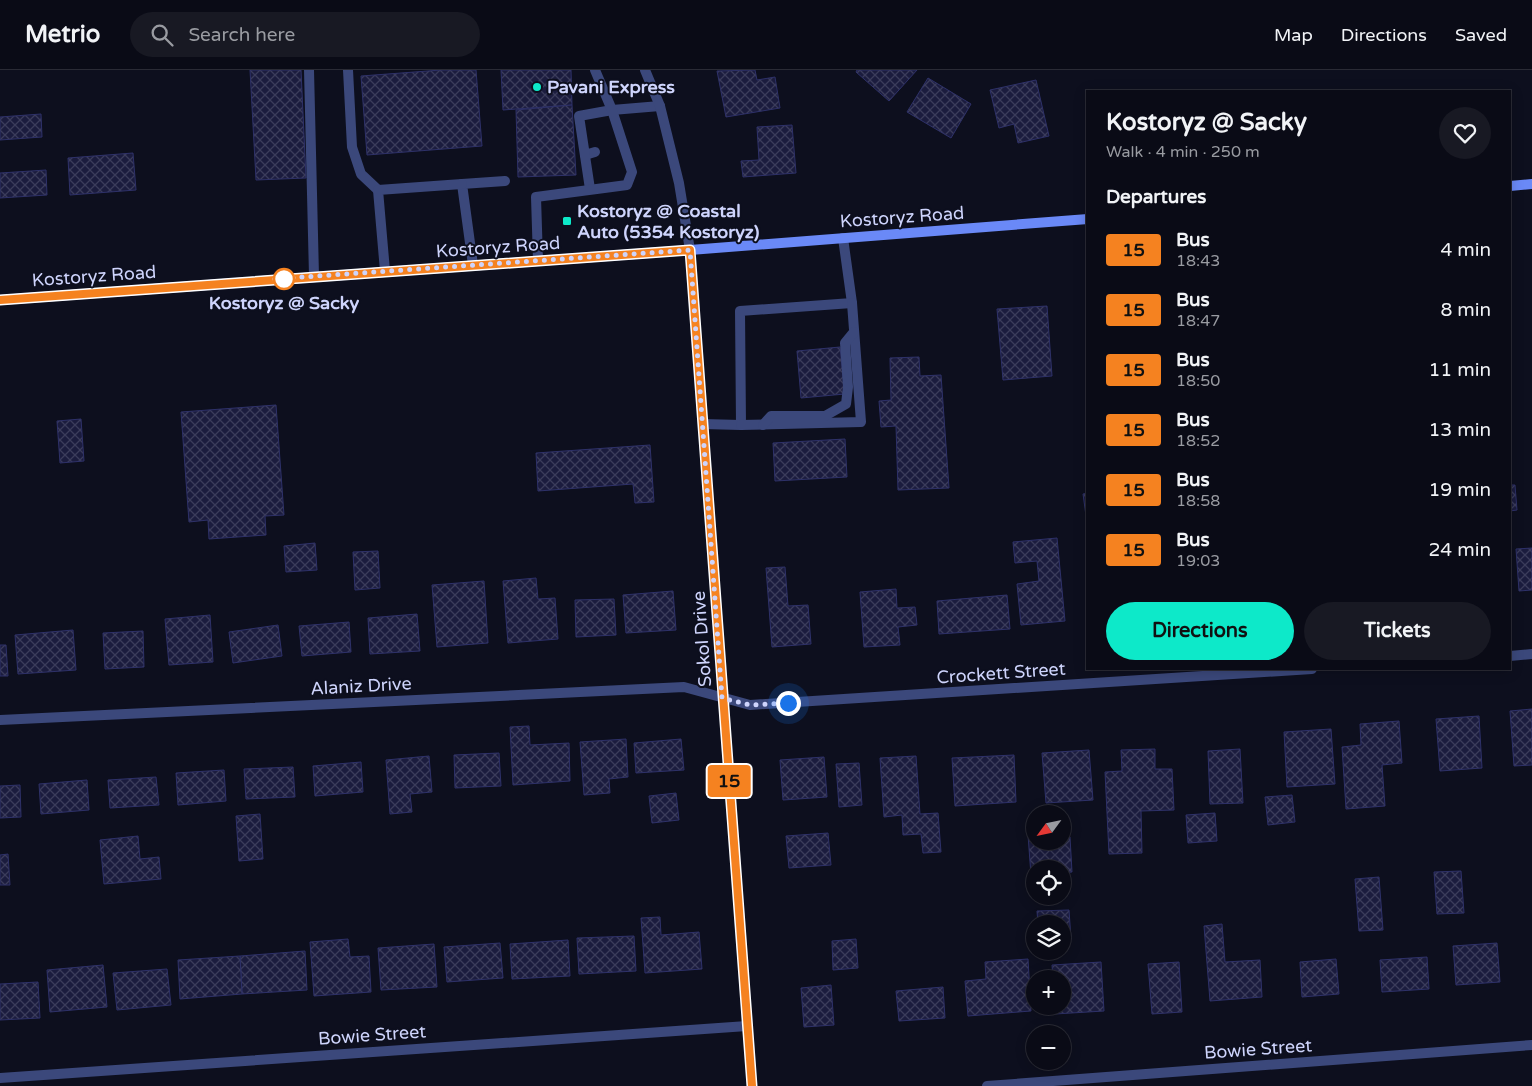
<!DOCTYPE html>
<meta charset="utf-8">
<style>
body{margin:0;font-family:"Varela Round",sans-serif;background:#181923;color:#f1f3f6;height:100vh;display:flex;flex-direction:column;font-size:19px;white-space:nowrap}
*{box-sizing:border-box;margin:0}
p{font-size:16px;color:#999ba1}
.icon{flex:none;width:28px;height:28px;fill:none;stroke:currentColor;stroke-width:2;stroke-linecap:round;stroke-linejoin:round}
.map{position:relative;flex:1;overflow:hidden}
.sheet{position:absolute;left:1086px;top:20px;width:425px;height:580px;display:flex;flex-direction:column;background:#0a0b16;border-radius:0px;box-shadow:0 2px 12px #0003,0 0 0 1px #2a2b35}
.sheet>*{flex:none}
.badge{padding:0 10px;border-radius:4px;font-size:18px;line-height:32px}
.needle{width:32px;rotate:237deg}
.tools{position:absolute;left:1026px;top:735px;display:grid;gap:10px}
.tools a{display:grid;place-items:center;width:45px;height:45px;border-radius:50%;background:#0a0b16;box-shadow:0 2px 12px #0003,0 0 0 1px #2a2b35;font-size:25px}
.you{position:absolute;width:25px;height:25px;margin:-12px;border:4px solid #fff;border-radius:50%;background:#1a73e8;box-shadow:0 0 0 8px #1a73e833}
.map>.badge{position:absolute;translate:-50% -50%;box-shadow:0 0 0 2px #fff}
h2{padding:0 20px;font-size:19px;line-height:45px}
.round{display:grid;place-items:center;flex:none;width:52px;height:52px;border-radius:26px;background:#181923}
.summary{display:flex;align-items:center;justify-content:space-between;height:85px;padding:0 20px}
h1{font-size:24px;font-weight:800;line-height:38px}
.cta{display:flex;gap:10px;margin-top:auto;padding:10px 20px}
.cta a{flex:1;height:58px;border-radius:30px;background:#0de9c9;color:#111;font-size:20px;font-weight:800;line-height:58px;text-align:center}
.cta a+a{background:#181923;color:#f1f3f6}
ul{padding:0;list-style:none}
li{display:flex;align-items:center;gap:15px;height:60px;padding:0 20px}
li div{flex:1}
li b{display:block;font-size:19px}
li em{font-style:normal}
li .badge{min-width:55px;font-weight:700;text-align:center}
header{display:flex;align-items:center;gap:30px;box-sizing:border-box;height:70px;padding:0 25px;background:#0a0b16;border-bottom:1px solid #2a2b35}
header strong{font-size:24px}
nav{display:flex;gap:28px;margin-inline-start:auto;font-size:18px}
.search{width:350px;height:45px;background:#181923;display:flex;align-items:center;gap:12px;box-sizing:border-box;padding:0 18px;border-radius:28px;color:#999ba1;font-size:19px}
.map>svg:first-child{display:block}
</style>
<header>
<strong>Metrio</strong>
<div class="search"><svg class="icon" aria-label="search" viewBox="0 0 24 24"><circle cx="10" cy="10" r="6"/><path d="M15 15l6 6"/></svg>Search here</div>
<nav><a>Map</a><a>Directions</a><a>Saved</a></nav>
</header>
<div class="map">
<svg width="1532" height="1016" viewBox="0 0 1532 1016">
<defs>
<pattern id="building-cross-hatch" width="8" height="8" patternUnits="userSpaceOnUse" patternTransform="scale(1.25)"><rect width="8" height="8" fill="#1b1c3e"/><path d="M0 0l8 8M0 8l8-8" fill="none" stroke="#3b3c5b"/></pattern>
</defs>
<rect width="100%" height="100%" fill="#0d0f1e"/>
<g fill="url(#building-cross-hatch)" stroke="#2e3169">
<polygon points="250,0 301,0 306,108 256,110"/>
<polygon points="441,0 476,0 482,76 367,85 361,6"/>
<polygon points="501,0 571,0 572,35 503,40"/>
<polygon points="755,0 757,10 775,7 780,38 726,47 717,1"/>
<polygon points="857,0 917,0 889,31 856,2"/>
<polygon points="928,8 971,34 951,68 907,42"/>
<polygon points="1036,10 1049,66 1018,73 1014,54 999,58 990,20"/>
<polygon points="572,35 576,105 518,107 516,40"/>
<polygon points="41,44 42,67 0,70 0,47"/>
<polygon points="792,55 796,103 743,107 741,91 759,90 757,57"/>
<polygon points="133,83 136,120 70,125 68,88"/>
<polygon points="46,100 47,125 0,128 0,103"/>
<polygon points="1047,236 1052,306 1003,310 997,239"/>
<polygon points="840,277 845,324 801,328 797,281"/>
<polygon points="919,287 920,306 941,305 949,418 898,420 896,356 881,357 879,331 891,330 890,288"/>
<polygon points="276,335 284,445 265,446 266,465 209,469 208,450 189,452 181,342"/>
<polygon points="81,349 84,391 60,393 57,351"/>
<polygon points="845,369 847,407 775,411 773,373"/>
<polygon points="650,375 654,432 635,433 633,414 538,421 536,383"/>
<polygon points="1510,415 1515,415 1517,440 1510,441"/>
<polygon points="1088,423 1088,453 1087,453 1083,424"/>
<polygon points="1057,468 1065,551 1021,555 1017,514 1039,511 1037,491 1015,493 1013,472"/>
<polygon points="315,473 317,500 286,502 284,476"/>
<polygon points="1532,478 1532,520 1519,521 1516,479"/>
<polygon points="378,481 380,518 355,520 353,482"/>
<polygon points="785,497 788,536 808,535 811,574 772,577 766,498"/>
<polygon points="536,508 538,529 555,528 558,569 508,573 503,511"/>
<polygon points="484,511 488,573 437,577 432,515"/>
<polygon points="896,519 897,538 915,537 917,555 898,557 900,575 864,577 860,522"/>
<polygon points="673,521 676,560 626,563 623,525"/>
<polygon points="1007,525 1010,559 939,564 937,531"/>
<polygon points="614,529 616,565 576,567 575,530"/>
<polygon points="417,544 420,581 370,584 368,548"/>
<polygon points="210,545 213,592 169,595 165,549"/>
<polygon points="349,552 351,582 302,586 299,556"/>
<polygon points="278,555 282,586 233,593 229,562"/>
<polygon points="73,560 76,600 18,604 15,565"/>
<polygon points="143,561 144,597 105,599 103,563"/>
<polygon points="0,575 6,575 8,606 0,606"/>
<polygon points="1532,639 1532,695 1514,696 1510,641"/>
<polygon points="1479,646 1482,698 1440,701 1436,649"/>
<polygon points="1399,651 1402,693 1382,695 1385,736 1346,739 1342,677 1361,675 1360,654"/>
<polygon points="529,656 530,675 569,673 570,711 513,715 510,657"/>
<polygon points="1331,659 1335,714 1287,717 1284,662"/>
<polygon points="626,669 628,707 609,709 610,723 584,725 580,672"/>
<polygon points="681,669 684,700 636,703 634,673"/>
<polygon points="1155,679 1155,699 1172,699 1174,740 1141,741 1142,783 1109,784 1105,702 1122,701 1121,680"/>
<polygon points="1240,679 1243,733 1210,734 1208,681"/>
<polygon points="1089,680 1093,730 1046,733 1042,683"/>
<polygon points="499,683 501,716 455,718 454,685"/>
<polygon points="1014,685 1016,732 955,736 952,688"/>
<polygon points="429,686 432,722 410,724 412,742 390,744 386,690"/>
<polygon points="916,686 920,744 938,743 941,782 923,783 921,764 903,765 902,745 884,747 880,688"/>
<polygon points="824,687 827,727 783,730 780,690"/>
<polygon points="361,692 363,722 315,726 313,696"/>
<polygon points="859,693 862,735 839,737 836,694"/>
<polygon points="293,697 295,727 246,729 244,699"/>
<polygon points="224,700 226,731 178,735 176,703"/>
<polygon points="156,707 159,735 110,738 108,710"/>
<polygon points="87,710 89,740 41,744 39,714"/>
<polygon points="20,715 21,747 0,748 0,716"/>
<polygon points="676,723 679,750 652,753 649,726"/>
<polygon points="1292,725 1295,752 1268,755 1265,727"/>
<polygon points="1215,743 1217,771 1188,773 1186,745"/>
<polygon points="260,744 263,789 239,791 236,746"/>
<polygon points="1035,751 1035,771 1062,771 1062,767 1070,767 1072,802 1062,803 1062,799 1035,799 1035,805 1031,805 1027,752"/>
<polygon points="828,763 831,795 789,798 786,766"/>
<polygon points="138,766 140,789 159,787 161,809 104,814 100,770"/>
<polygon points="8,784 10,815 0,815 0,785"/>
<polygon points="1461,801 1464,843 1437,844 1434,802"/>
<polygon points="1379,807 1383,860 1359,861 1355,809"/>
<polygon points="1069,840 1071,869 1062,870 1062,854 1038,854 1037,841"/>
<polygon points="660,847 661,865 699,862 702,899 645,903 641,848"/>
<polygon points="1222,854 1225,892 1260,890 1262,927 1210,931 1204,856"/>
<polygon points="634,866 636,901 579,904 577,868"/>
<polygon points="348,869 350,887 369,886 371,922 314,926 310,872"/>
<polygon points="856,869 858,898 833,900 832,871"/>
<polygon points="568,870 570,906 512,909 510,874"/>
<polygon points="500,873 503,908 447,912 444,877"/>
<polygon points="1497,873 1500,912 1456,915 1453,876"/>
<polygon points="434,874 437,917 381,920 378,878"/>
<polygon points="305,881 307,920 242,924 240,886"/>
<polygon points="240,886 242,924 180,929 178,890"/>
<polygon points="1427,887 1429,919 1382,922 1380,890"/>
<polygon points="1028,889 1031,941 968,946 965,911 986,909 985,892"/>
<polygon points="1336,889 1339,924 1302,927 1300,892"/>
<polygon points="1101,892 1104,941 1055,944 1054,936 1062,936 1062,909 1053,909 1052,895"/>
<polygon points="1179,892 1182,942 1152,944 1148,894"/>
<polygon points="103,895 107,937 50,942 47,900"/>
<polygon points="167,899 171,935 117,940 113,903"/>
<polygon points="38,912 40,948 0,950 0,914"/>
<polygon points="831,915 834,955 804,957 801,918"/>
<polygon points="943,917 945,948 899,951 896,921"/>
</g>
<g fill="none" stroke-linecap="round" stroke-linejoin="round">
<g stroke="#3b487b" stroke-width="10">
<polyline points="309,0 314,206"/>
<polyline points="348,0 352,77 361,104 378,120"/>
<polyline points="585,85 595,82"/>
<polyline points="590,119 579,46 612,40 660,36"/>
<polyline points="538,190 536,127 627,115 632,102 612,40 595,0"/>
<polyline points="473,195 462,114 505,111"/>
<polyline points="385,201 378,120 462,114"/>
<polyline points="703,354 741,355 740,241 852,233 843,168"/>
<polyline points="741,355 861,352 852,233"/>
<polyline points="763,355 771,346 825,346 846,334 848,317 845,273 854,262"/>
</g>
<g stroke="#3b487b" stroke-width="10">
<polyline points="1510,586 1532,584"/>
<polyline points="0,650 684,617 750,635 1312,599"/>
<polyline points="0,1008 747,956"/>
<polyline points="987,1016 1532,975"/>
</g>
<polyline stroke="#3b487b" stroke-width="10" points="645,0 660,36 679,113 690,180 752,1016"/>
<g stroke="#6a89f7" stroke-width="10">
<polyline points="1510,116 1532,114"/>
<polyline points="0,230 690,180 1088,149"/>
</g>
</g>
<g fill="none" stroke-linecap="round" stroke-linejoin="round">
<g stroke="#fff" stroke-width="11">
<polyline id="line" points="0,230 690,180 752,1016"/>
</g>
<use href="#line" stroke="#f58220" stroke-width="8"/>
<polyline stroke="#ced4fc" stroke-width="5" stroke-dasharray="0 9" points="284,209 275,209 690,180 722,628 750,635 788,633"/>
</g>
<g fill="#0de9c9" stroke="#0d0f1e" stroke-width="2">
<circle cx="537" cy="17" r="5"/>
<rect x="562" y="146" width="10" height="10" rx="2.5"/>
</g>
<circle fill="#fff" stroke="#f58220" stroke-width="2.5" cx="284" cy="209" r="10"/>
<g text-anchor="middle" stroke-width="4" stroke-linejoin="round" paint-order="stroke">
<g font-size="18" font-weight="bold" fill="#ced4fc" stroke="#0d0f1e" text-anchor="start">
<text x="547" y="23">Pavani Express</text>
<text x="577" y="147">Kostoryz @ Coastal<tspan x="577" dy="21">Auto (5354 Kostoryz)</tspan></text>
</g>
<g font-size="18" fill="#ced4fc" stroke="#0d0f1e">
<text transform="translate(902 147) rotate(-4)" y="6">Kostoryz Road</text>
<text transform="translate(498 177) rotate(-4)" y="6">Kostoryz Road</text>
<text transform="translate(94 206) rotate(-4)" y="6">Kostoryz Road</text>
<text transform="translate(702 569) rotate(-94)" y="6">Sokol Drive</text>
<text transform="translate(1001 603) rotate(-4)" y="6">Crockett Street</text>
<text transform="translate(361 616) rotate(-3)" y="6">Alaniz Drive</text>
<text transform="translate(372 965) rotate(-4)" y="6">Bowie Street</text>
<text transform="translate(1258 979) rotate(-4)" y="6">Bowie Street</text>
</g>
<g font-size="18" font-weight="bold" fill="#ced4fc" stroke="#0d0f1e">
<text x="284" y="239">Kostoryz @ Sacky</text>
</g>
</g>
</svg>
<div class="tools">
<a><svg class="needle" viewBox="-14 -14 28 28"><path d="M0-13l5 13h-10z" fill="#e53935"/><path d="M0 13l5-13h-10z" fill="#999ba1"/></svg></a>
<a><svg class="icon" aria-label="locate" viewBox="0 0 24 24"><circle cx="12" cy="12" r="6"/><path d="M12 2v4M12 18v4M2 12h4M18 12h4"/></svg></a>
<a><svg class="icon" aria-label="layers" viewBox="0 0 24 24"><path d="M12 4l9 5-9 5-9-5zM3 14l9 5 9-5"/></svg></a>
<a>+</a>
<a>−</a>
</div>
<div class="you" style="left:788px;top:633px"></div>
<b class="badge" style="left:729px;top:711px;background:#f58220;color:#111">15</b>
<section class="sheet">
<div class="summary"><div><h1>Kostoryz @ Sacky</h1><p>Walk · 4 min · 250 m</p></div><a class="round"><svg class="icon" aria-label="heart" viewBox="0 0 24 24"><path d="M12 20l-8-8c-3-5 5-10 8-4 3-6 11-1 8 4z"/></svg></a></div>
<h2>Departures</h2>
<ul>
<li><span class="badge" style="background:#f58220;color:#111">15</span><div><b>Bus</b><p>18:43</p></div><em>4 min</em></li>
<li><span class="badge" style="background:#f58220;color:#111">15</span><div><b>Bus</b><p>18:47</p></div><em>8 min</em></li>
<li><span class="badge" style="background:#f58220;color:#111">15</span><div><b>Bus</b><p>18:50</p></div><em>11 min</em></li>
<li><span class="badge" style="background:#f58220;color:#111">15</span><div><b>Bus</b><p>18:52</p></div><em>13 min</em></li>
<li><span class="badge" style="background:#f58220;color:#111">15</span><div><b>Bus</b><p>18:58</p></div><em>19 min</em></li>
<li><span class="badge" style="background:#f58220;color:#111">15</span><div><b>Bus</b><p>19:03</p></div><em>24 min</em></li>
</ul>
<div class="cta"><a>Directions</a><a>Tickets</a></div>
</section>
</div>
